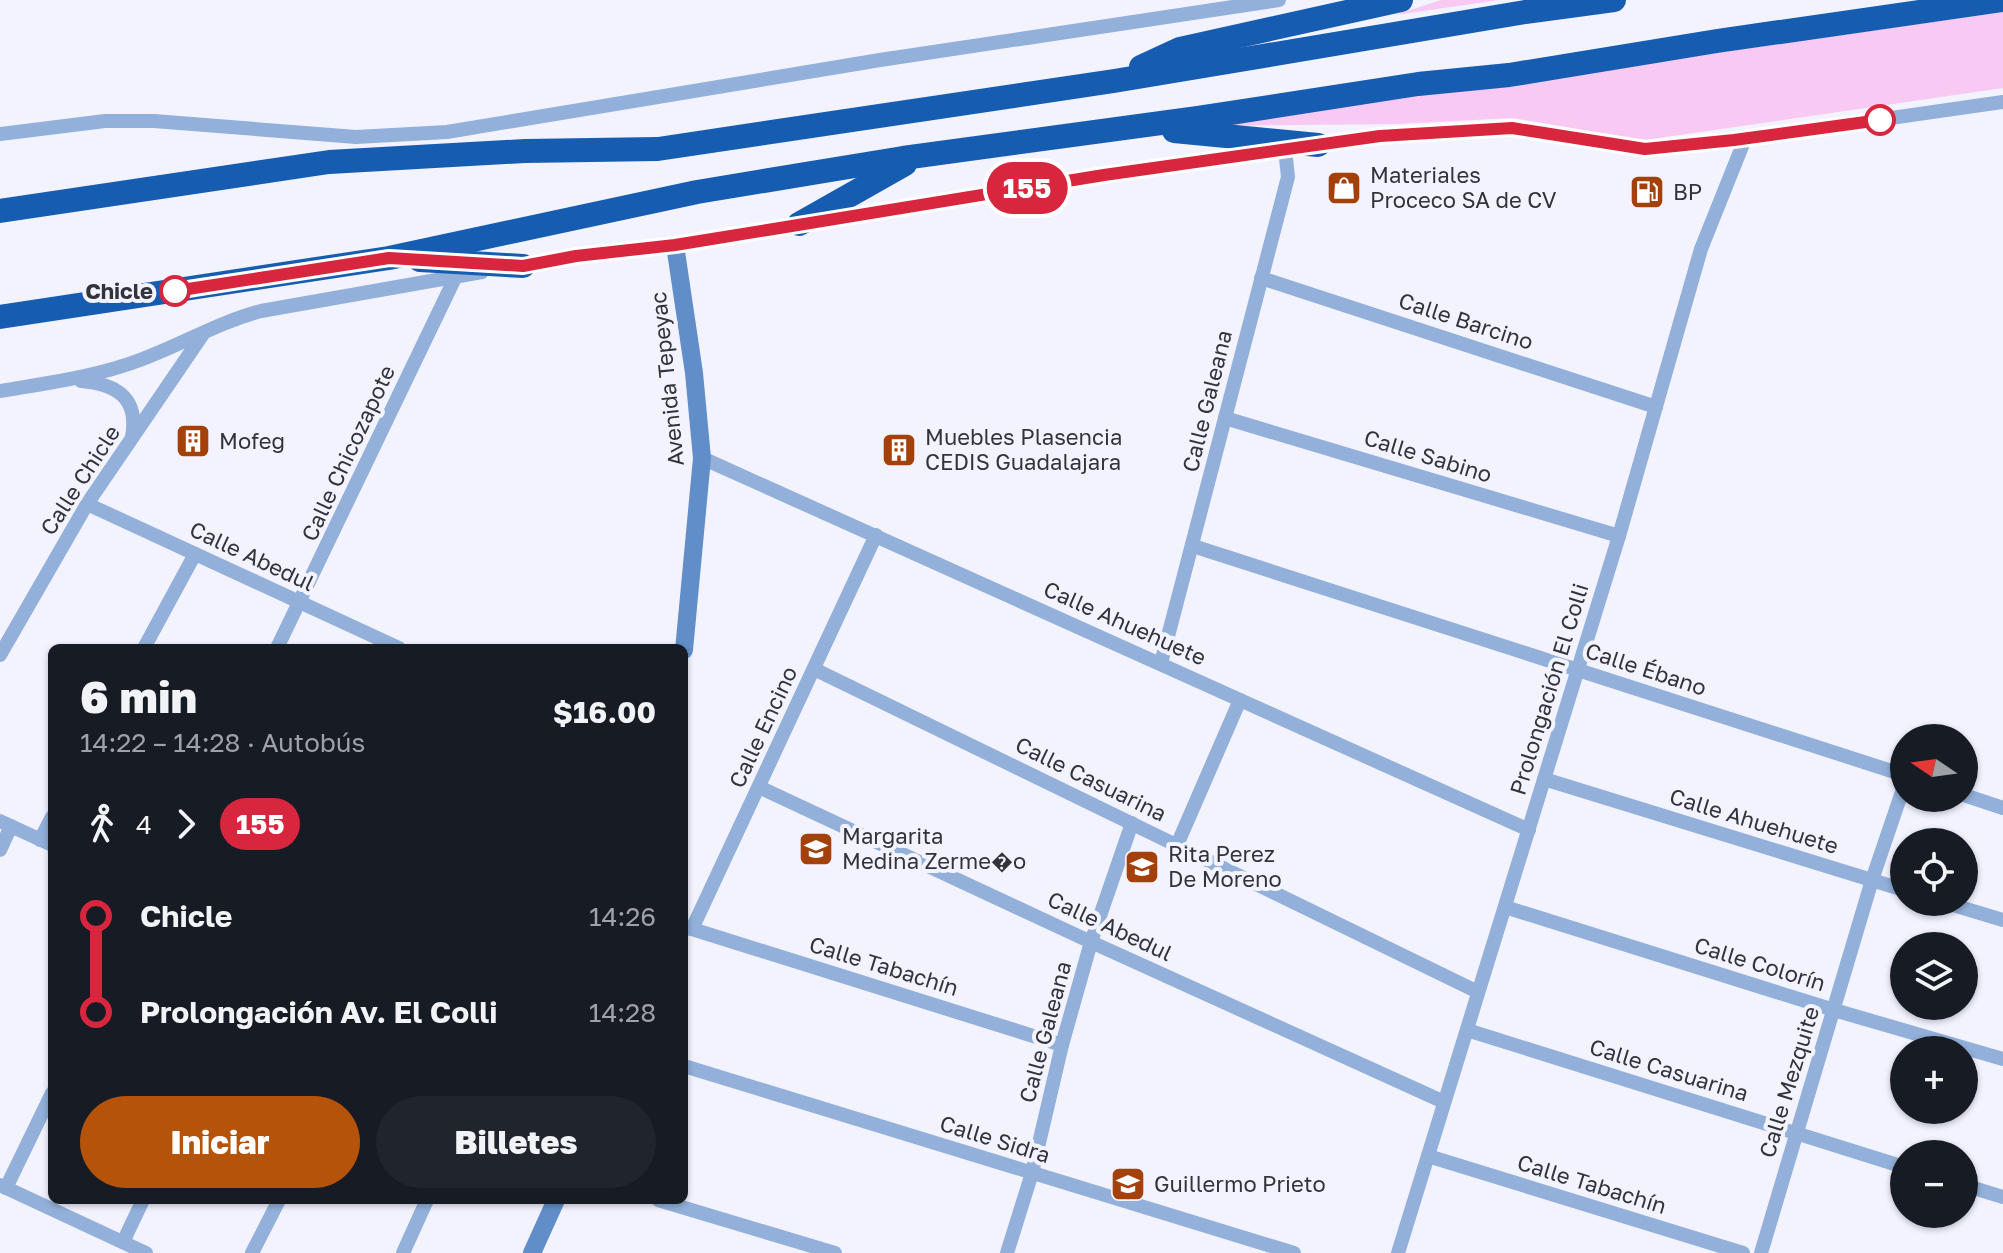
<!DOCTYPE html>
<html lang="es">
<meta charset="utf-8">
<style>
body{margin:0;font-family:"Golos Text",sans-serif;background:#20242c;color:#f1f3f6;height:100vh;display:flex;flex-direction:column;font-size:30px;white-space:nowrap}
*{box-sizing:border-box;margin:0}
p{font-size:26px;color:#9ea1a6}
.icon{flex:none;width:44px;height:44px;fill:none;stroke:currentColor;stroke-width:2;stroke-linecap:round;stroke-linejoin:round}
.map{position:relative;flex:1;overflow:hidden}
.drawer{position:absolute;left:48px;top:644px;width:640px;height:560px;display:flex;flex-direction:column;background:#171b24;border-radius:12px;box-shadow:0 2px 6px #0004}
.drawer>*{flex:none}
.badge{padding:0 16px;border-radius:26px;font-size:28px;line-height:52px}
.needle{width:52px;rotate:283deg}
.tools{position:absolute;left:1890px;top:724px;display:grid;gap:16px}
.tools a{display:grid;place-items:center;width:88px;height:88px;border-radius:50%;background:#171b24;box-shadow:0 2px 6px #0004;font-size:40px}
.map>.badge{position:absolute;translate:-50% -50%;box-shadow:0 0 0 4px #fff}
.legs{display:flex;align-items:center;gap:12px;height:88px;padding:0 32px;font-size:26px}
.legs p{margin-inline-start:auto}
.headline{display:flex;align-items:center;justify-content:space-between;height:136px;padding:0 32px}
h1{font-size:44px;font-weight:800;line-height:60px}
.action{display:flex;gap:16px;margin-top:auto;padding:16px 32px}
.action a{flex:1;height:92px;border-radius:48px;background:#b45309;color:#fff;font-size:32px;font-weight:800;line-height:92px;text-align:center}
.action a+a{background:#20242c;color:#f1f3f6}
ul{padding:0 32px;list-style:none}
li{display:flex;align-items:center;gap:28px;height:96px;font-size:30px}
li i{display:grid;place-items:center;width:12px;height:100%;margin:0 10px;background:currentColor}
li i::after{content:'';width:20px;height:20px;margin:-10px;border:6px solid;border-radius:50%;background:#171b24}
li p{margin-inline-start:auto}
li:first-child i{background:linear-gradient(#0000 50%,currentColor 0)}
li:last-child i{background:linear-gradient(currentColor 50%,#0000 0)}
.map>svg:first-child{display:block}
</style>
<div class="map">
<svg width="2003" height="1253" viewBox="0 0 2003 1253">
<rect width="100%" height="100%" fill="#f2f3fe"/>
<g fill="#f7c9f3">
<polygon points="1441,0 1500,0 1395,15"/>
<polygon points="2003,12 2003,88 1645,140 1512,118 1397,124 1203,126"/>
</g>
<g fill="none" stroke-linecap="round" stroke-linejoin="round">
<g stroke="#92b0d9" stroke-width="14">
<polyline points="0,134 105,121 154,121 356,137 447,132 880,60 1279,0"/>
<polyline points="1313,145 1380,136 1512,128 1645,149 1745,139 2003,102"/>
<polyline points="519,266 576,256 675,245 1104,175 1285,149"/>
<polyline points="1261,278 1656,407"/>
<path d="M81,381C117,384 139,398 132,437"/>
<path d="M0,391C47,383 95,377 140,360C181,345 219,322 261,311L482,272"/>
<polyline points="1225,418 1619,536"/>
<polyline points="702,458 1529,830"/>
<polyline points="87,504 399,648"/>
<polyline points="1193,546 1904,775"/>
<polyline points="144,648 195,554"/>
<polyline points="277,648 456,276"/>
<polyline points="0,655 87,504 203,334"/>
<polyline points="1161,663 1288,177 1285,149"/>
<polyline points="814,669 1478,992"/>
<polyline points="1544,779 1904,890"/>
<polyline points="759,787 1091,942 1444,1102"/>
<polyline points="1964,795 2003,808"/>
<polyline points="0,821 52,845"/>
<polyline points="40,840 52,817"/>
<polyline points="1177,845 1240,700"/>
<polyline points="0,850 11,826"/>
<polyline points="1943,902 2003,920"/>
<polyline points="1505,907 1834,1010 2003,1059"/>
<polyline points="684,928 692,929 876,535"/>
<polyline points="692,929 1062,1045"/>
<polyline points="1467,1030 1904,1167"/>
<polyline points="684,1066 1294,1253"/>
<polyline points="1428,1156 1743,1253"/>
<polyline points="0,1185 146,1253"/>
<polyline points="1964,1185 2003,1197"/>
<polyline points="6,1188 52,1093"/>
<polyline points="658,1200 835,1253"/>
<polyline points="123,1242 143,1200"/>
<polyline points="252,1253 279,1200"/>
<polyline points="403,1253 427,1200"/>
<polyline points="1007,1253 1032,1173 1062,1045 1091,942 1132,823"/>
<polyline points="1398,1253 1619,536 1701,249 1745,139"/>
<polyline points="1761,1253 1872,880 1904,786"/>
</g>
<g stroke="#618ec9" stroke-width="18">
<polyline points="675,245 694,373 702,458 684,650"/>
<polyline points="532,1253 556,1200"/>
</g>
<g stroke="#165db1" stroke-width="24">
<polyline points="1141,67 1180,49 1401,0"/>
<polyline points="1174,131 1318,145"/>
<polyline points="0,211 329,162 525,151 658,149 1114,81 1525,12 1614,0"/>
<polyline points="799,224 905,164"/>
<polyline points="420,260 523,266"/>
<polyline points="0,317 389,258 697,192 903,158 1198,118 1418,84 1509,75 1717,41 2003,0"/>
</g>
</g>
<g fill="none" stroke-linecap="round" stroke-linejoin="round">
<g stroke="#fff" stroke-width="18">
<polyline id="line-1" points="175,291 389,258 523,266 576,256 675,245 1104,175 1380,136 1512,128 1645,149 1734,140 1880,120"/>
</g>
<use href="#line-1" stroke="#d7263d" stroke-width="12"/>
</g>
<defs>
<g id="shop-square" transform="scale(1.8)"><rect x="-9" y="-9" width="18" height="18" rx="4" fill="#a4400a" stroke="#f2f3fe"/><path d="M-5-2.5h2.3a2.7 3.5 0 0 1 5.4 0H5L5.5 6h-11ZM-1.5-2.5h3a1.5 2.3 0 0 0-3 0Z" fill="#fff"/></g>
<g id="fuel-square" transform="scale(1.8)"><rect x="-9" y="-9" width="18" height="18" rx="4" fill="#a4400a" stroke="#f2f3fe"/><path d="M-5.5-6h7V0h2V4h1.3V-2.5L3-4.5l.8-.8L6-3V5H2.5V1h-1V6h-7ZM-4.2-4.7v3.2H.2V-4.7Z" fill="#fff"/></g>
<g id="building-square" transform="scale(1.8)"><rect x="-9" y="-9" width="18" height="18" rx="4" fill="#a4400a" stroke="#f2f3fe"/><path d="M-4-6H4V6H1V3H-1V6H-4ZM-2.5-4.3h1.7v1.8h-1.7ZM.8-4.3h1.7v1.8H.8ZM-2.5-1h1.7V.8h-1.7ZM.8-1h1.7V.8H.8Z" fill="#fff"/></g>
<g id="school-square" transform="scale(1.8)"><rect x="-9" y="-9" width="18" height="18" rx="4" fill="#a4400a" stroke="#f2f3fe"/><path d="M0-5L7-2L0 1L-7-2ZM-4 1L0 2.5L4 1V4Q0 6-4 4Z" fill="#fff"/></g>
</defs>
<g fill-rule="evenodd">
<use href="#shop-square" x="1344" y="188"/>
<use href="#fuel-square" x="1647" y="192"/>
<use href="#building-square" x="193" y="441"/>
<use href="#building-square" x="899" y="450"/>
<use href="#school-square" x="816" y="849"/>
<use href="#school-square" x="1142" y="867"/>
<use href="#school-square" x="1128" y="1184"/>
</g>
<g fill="#fff" stroke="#d7263d" stroke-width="4">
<circle cx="1880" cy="120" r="14"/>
<circle cx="175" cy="291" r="14"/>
</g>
<g text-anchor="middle" stroke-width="8" stroke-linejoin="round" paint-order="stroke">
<g font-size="22" fill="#33343a" stroke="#f2f3fe" text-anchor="start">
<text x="1370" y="183">Materiales<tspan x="1370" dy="25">Proceco SA de CV</tspan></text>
<text x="1673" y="200">BP</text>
<text x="925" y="445">Muebles Plasencia<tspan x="925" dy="25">CEDIS Guadalajara</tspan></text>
<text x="219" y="449">Mofeg</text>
<text x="842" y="844">Margarita<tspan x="842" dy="25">Medina Zerme�o</tspan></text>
<text x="1168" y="862">Rita Perez<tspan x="1168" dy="25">De Moreno</tspan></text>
<text x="1154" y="1192">Guillermo Prieto</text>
</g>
<g font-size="22" font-weight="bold" fill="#33343a" stroke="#f2f3fe" text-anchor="end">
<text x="153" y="299">Chicle</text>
</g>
<g font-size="22" fill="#33343a" stroke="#f2f3fe">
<text transform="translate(1466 321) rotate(18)" y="8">Calle Barcino</text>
<text transform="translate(667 379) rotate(-96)" y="8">Avenida Tepeyac</text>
<text transform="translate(1207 401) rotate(-76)" y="8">Calle Galeana</text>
<text transform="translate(348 453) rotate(-65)" y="8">Calle Chicozapote</text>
<text transform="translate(1428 456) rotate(17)" y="8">Calle Sabino</text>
<text transform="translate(80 480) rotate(-57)" y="8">Calle Chicle</text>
<text transform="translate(252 556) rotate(25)" y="8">Calle Abedul</text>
<text transform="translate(1125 623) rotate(24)" y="8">Calle Ahuehuete</text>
<text transform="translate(1646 669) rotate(18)" y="8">Calle Ébano</text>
<text transform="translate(1549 689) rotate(-73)" y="8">Prolongación El Colli</text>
<text transform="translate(763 727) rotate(-65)" y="8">Calle Encino</text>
<text transform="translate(1091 779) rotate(26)" y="8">Calle Casuarina</text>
<text transform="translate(1754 821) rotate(17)" y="8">Calle Ahuehuete</text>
<text transform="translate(1110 926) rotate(25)" y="8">Calle Abedul</text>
<text transform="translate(1760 964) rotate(17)" y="8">Calle Colorín</text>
<text transform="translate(884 966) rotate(17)" y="8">Calle Tabachín</text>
<text transform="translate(1045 1032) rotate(-75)" y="8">Calle Galeana</text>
<text transform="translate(1669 1070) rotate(17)" y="8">Calle Casuarina</text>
<text transform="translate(1789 1082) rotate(-73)" y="8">Calle Mezquite</text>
<text transform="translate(995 1139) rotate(17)" y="8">Calle Sidra</text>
<text transform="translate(1592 1184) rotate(17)" y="8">Calle Tabachín</text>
</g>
</g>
</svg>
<div class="tools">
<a><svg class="needle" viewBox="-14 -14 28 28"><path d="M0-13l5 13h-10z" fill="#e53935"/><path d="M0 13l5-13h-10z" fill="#9ea1a6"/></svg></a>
<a><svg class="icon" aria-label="locate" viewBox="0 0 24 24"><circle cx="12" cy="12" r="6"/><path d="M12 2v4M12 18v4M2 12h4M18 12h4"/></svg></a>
<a><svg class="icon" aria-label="layers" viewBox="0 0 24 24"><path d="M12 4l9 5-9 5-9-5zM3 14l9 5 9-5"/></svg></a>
<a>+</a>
<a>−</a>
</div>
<b class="badge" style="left:1027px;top:188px;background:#d7263d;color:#fff">155</b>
<section class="drawer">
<div class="headline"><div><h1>6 min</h1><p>14:22 – 14:28 · Autobús</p></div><b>$16.00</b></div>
<div class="legs"><svg class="icon" aria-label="walk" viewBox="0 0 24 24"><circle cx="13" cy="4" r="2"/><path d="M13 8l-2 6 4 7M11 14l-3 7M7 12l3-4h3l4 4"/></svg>4<svg class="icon" aria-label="forward" viewBox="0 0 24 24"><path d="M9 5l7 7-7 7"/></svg><b class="badge" style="background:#d7263d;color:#fff">155</b></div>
<ul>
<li><i style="color:#d7263d"></i><b>Chicle</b><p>14:26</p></li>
<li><i style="color:#d7263d"></i><b>Prolongación Av. El Colli</b><p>14:28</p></li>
</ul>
<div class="action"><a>Iniciar</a><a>Billetes</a></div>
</section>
</div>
